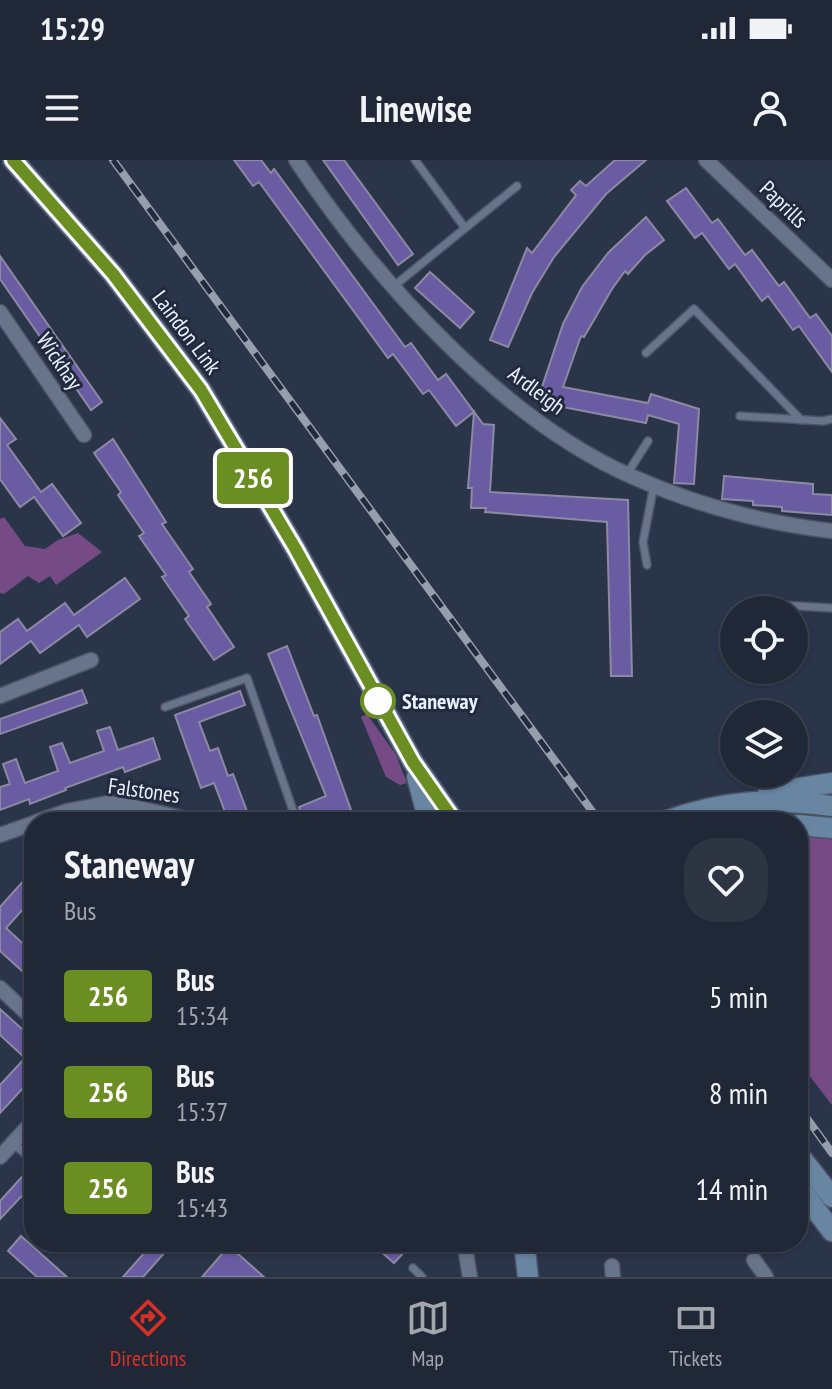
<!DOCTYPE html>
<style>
body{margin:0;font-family:"PT Sans Narrow",sans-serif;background:#2d3442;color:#f1f3f6;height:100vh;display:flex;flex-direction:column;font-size:30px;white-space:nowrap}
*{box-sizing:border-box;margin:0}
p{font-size:26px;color:#a2a6ad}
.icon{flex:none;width:44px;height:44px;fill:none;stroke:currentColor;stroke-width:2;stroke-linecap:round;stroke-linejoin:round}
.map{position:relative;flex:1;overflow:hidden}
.drawer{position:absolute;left:24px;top:652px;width:784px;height:440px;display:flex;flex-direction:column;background:#202837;border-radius:32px;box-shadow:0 2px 6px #0004,0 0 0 2px #3d4452}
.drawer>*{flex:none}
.badge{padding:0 16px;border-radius:6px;font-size:28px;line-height:52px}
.fabs{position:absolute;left:720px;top:436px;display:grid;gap:16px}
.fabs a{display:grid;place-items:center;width:88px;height:88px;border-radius:50%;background:#202837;box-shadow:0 2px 6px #0004,0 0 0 2px #3d4452;font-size:40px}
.map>.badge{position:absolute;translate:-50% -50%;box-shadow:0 0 0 4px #fff}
.round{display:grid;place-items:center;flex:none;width:84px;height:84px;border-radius:32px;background:#2d3442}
.summary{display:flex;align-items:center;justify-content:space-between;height:136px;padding:0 40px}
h1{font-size:38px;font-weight:700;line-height:60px}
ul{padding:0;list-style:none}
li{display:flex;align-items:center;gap:24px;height:96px;padding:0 40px}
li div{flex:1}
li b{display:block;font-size:30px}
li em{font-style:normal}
li .badge{min-width:88px;font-weight:700;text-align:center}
.status{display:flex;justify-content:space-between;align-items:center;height:56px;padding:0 40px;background:#202837;direction:ltr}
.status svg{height:22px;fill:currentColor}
header{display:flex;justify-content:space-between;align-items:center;height:104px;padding:0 40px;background:#202837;font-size:36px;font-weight:700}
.tab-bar{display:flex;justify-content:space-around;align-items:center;height:112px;border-top:2px solid #3d4452;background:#202837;font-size:22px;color:#a2a6ad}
.tab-bar a{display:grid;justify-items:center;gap:4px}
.tab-bar .selected{color:#d93025}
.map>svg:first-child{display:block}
</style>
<div class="status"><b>15:29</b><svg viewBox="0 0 49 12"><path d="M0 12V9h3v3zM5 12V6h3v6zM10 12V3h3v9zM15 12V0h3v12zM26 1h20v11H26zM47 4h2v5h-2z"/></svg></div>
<header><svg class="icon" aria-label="menu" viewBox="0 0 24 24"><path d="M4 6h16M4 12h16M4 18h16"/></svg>Linewise<svg class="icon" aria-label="person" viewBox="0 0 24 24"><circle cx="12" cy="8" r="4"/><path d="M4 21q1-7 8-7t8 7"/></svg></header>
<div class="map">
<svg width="832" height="1117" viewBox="0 0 832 1117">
<rect width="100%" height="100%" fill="#2b3549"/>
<g fill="#764b85">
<polygon points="4,357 25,386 45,389 58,380 78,373 102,392 56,425 50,416 39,423 28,416 4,434 0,433 0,359"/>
<polygon points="367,554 396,595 407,623 400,625 386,617 361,557"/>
<polygon points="798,665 832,668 832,945 798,901"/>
</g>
<g fill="#695ca3" stroke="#8c89a3" stroke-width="2">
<polygon points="234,0 261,0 271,13 274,9 405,187 411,183 438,220 446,214 483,264 494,265 490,332 628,340 632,516 611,516 607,362 485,352 486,348 471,348 472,328 468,328 474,252 456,266 429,230 423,234 393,194 388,198 259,22 253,26"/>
<polygon points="323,0 344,0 413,94 398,105"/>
<polygon points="615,0 646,0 606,34 554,97 532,133 508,187 490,180 527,88 532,93 576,35 571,30 580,21 586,26"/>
<polygon points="686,28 712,63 718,59 745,95 752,90 779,126 784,122 810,158 816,154 832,176 832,212 799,166 793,170 768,136 762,141 735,104 729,109 702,73 695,78 667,41"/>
<polygon points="646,57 664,80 645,95 628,114 625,111 612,129 584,177 581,176 563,227 648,243 651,234 699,249 694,324 674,323 679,264 648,255 646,263 537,242 563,164 582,127 608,93"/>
<polygon points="0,96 102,242 91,250 0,119"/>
<polygon points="430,112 474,152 460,168 415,128"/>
<polygon points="0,258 16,279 7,285 41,332 52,324 81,363 63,376 34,337 20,347 0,319"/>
<polygon points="113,279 166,362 162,364 193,409 189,412 211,444 207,447 234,487 214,500 185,459 189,456 162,417 166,415 139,376 144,373 118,335 121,332 94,293"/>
<polygon points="724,316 813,324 813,334 832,335 832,355 782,351 782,347 753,345 753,341 722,339"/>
<polygon points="125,418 140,439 87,477 79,465 40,493 31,481 0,504 0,472 18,459 27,471 65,443 74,455"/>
<polygon points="287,486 314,556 317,555 351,650 320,662 303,662 299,647 326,636 268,494"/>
<polygon points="82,530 87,543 0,574 0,559"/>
<polygon points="240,531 245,545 199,562 210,591 218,588 228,616 233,614 251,662 229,662 214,623 201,628 175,555"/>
<polygon points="110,567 118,590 153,578 160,599 125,612 123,607 65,628 66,630 30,644 29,639 0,650 0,627 10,624 3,604 16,599 25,623 58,611 50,587 62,583 70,603 104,591 97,571"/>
<polygon points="34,709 34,737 6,768 34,794 34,822 0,791 0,747"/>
<polygon points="0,849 34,880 34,916 0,953 0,925 25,898 0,875"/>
<polygon points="31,1007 34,1008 34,1023 0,1059 0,1041"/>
<polygon points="21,1076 67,1117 37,1117 8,1091"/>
<polygon points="154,1082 174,1082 143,1117 123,1117"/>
<polygon points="370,1082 399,1082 407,1089 394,1103"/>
<polygon points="229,1086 264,1117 202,1117"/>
</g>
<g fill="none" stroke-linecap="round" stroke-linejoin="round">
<g stroke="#4c5365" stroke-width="10">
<g id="lane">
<polyline points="415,0 465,68"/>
<polyline points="394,126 517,26"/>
<polyline points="646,193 694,149 801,260"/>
<polyline points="740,256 823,261 832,259"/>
<polyline points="627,314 648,281"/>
<polyline points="647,405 643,382 654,325"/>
<polyline points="757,450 763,444 832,448"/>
<polyline points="750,519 751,510"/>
<polyline points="165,547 247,518 297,662"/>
<polyline points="78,649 81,662"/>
<polyline points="13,983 34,1002"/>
<polyline points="413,1108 422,1117"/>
</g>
</g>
<g stroke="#4c5365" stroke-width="17">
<g id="street">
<path d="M296,0C375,119 501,259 633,317C696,345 764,363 832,371"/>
<polyline points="706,0 832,120"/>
<polyline points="0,152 84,275"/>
<polyline points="0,536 91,500"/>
<polyline points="36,662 67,651 108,643 134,647 199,662"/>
<polyline points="0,675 34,663"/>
<polyline points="0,828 34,860"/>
<polyline points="0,997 34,960"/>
<polyline points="464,1082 470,1117"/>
<polyline points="754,1100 766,1117"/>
<polyline points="612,1106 613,1117"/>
</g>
</g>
<g stroke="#4c5365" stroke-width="23">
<g id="secondary">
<polyline points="13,0 113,114 201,230 295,388 413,602 455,662"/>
<polyline points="417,617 429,662"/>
<polyline points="768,633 832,623"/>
<path d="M664,662C721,640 771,638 832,646"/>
<polyline points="690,662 770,662"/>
<polyline points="798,665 832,668"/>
<polyline points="798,994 832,1037"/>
<polyline points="798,1026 832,1071"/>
<polyline points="524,1082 528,1117"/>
</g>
</g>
<use href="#lane" stroke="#68748a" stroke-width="7"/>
<use href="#street" stroke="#68748a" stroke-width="14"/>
<use href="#secondary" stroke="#6885a1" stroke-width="20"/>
<g stroke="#969eae" stroke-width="8">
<g id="rail">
<polyline points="113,0 600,662"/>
<polyline points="798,946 832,993"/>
</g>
</g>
<use href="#rail" stroke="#222b3e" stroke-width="5" stroke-dasharray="15" stroke-linecap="butt"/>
</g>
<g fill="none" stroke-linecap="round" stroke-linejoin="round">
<g stroke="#fff" stroke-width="18">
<polyline id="line" points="13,0 113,114 201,230 295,388 413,602 455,662"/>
</g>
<use href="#line" stroke="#6b8e23" stroke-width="12"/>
</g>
<circle fill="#fff" stroke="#6b8e23" stroke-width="4" cx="378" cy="541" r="16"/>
<g text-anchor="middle" stroke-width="6" stroke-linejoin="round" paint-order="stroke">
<g font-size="22" fill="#eaf0fd" stroke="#222b3e">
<text transform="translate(784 44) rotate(44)" y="8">Paprills</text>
<text transform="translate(187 172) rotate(53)" y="8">Laindon Link</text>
<text transform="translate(60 201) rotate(56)" y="8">Wickhay</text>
<text transform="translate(537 230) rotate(37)" y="8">Ardleigh</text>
<text transform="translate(144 630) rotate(8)" y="8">Falstones</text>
</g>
<g font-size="22" font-weight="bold" fill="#eaf0fd" stroke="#222b3e" text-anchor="start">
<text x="402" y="549">Staneway</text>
</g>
</g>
</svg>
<div class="fabs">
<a><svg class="icon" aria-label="locate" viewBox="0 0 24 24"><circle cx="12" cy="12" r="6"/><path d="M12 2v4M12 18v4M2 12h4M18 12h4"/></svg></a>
<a><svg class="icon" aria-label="layers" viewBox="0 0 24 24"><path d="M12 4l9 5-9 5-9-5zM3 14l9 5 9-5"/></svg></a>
</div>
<b class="badge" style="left:253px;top:318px;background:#6b8e23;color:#fff">256</b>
<section class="drawer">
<div class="summary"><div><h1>Staneway</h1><p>Bus</p></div><a class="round"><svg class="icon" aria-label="heart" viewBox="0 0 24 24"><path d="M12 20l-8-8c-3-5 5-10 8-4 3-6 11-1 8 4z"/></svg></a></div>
<ul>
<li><span class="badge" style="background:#6b8e23;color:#fff">256</span><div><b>Bus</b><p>15:34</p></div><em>5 min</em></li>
<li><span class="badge" style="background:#6b8e23;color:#fff">256</span><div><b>Bus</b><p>15:37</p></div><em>8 min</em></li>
<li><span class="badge" style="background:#6b8e23;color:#fff">256</span><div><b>Bus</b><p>15:43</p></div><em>14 min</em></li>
</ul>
</section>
</div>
<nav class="tab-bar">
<a class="selected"><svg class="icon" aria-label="directions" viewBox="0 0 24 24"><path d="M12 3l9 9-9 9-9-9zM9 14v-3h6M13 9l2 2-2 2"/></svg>Directions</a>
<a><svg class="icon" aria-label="map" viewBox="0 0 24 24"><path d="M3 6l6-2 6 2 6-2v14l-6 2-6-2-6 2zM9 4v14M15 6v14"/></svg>Map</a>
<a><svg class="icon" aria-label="tickets" viewBox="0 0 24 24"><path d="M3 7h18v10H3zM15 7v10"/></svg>Tickets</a>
</nav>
